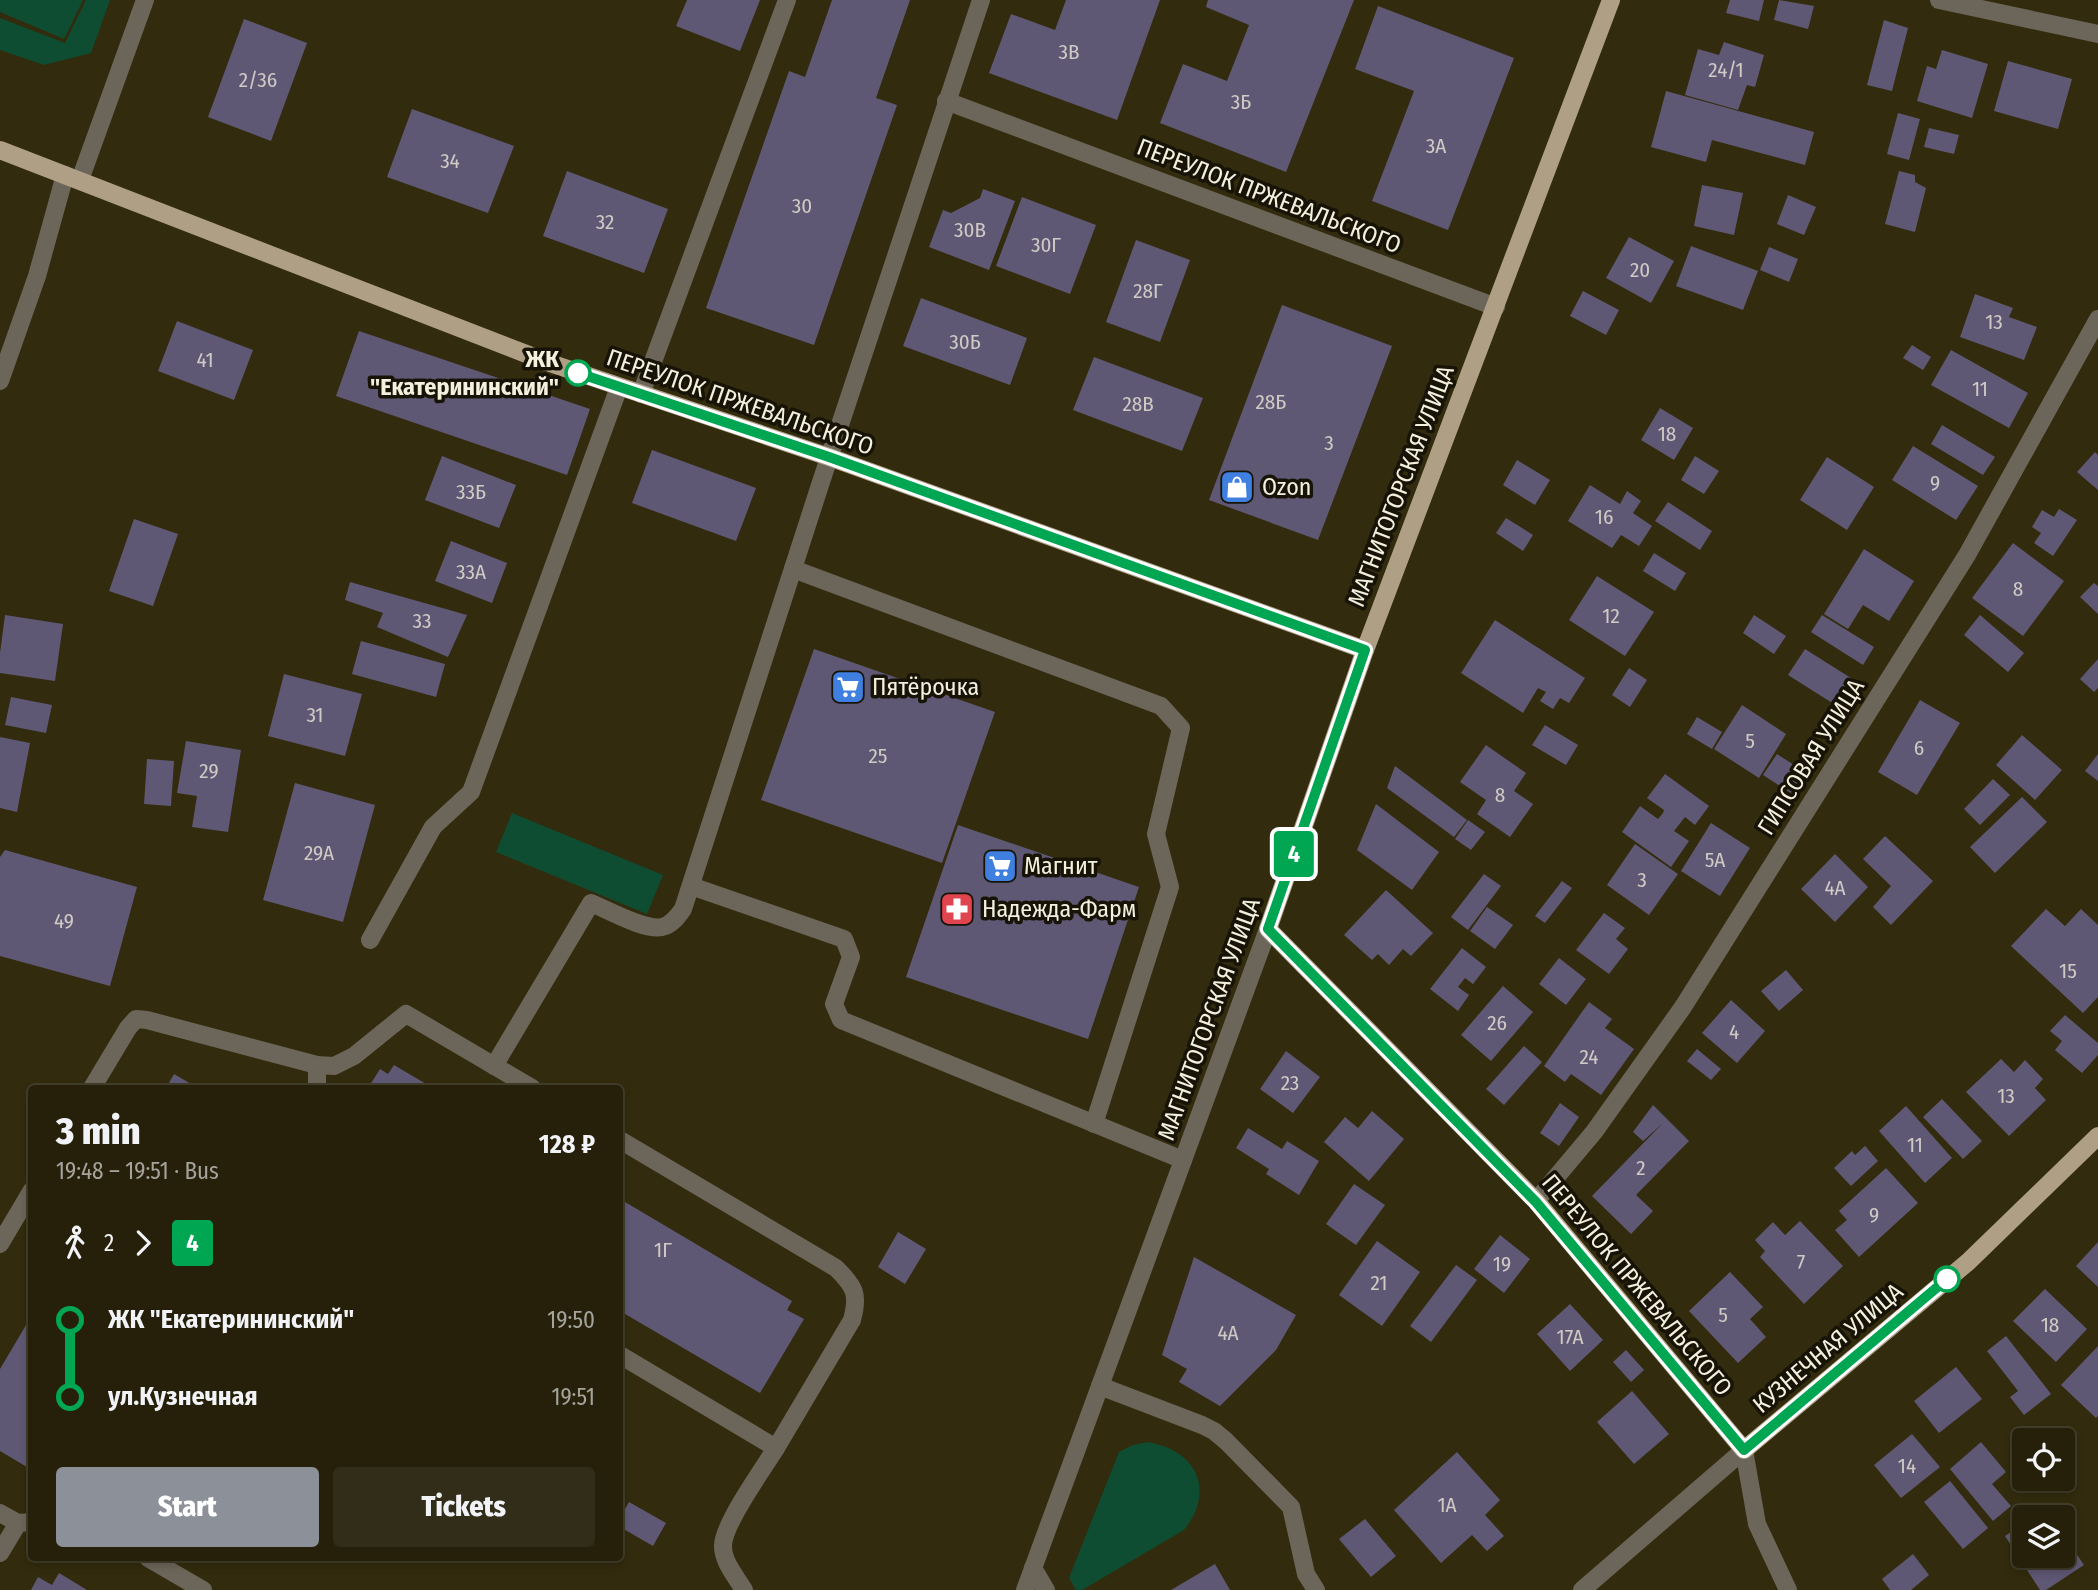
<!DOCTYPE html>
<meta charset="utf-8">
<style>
body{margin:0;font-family:"Fira Sans Condensed",sans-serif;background:#322d18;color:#f1f3f6;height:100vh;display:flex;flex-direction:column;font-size:26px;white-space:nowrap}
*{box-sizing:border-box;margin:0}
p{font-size:23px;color:#a4a39c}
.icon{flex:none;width:38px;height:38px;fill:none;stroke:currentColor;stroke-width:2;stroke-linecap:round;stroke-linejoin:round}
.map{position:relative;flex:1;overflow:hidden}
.panel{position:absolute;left:28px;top:1085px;width:595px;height:476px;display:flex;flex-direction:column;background:#26200a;border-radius:7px;box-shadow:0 4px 10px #0003,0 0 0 2px #423e2b}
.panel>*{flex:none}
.badge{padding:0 14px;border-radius:5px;font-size:24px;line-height:46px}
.controls{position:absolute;left:2012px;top:1428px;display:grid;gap:14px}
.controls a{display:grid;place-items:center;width:63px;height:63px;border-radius:7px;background:#26200a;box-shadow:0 4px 10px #0003,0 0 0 2px #423e2b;font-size:35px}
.map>.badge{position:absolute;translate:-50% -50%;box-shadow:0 0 0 4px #fff}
.legs{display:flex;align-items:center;gap:10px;height:77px;padding:0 28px;font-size:23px}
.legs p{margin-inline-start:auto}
.headline{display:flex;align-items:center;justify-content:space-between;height:119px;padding:0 28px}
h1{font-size:38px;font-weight:800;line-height:52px}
.cta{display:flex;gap:14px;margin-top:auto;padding:14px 28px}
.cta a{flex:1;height:80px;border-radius:7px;background:#8c9099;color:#fff;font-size:28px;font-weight:800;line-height:80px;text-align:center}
.cta a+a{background:#322d18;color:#f1f3f6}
ul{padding:0 28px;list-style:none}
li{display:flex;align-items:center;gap:24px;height:77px;font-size:26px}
li i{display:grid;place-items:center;width:10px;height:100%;margin:0 9px;background:currentColor}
li i::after{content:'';width:18px;height:18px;margin:-9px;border:5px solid;border-radius:50%;background:#26200a}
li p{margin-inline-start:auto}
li:first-child i{background:linear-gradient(#0000 50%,currentColor 0)}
li:last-child i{background:linear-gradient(currentColor 50%,#0000 0)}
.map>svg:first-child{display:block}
</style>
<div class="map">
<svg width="2098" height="1590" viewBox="0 0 2098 1590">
<rect width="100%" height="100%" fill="#322b0d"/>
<g fill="#0f4d32">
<polygon points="0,0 83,0 64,39 0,12"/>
<polygon points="86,0 110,0 91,53 44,65 0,50 0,18 65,43"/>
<polygon points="512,813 663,875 647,914 496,852"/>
<path d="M1148,1442C1196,1450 1216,1490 1184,1530L1082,1590H1076L1069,1578L1119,1452L1133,1445Z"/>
</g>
<g fill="#5f5875">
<polygon points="687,0 760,0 740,51 676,26"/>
<polygon points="832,0 910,0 876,98 897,105 814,345 706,308 789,71 805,77"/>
<polygon points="1066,0 1160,0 1117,120 989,73 1011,14 1055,30"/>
<polygon points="1208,0 1354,0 1286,172 1160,123 1183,64 1227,81 1249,25 1206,7"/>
<polygon points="1730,0 1764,0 1759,21 1726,13"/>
<polygon points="1779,0 1814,6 1808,29 1774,20"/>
<polygon points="1378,6 1514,58 1448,230 1372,201 1414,91 1355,69"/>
<polygon points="244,19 307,43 271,141 208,117"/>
<polygon points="1884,20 1908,28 1892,91 1867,85"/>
<polygon points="1724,42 1764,55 1755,87 1747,85 1738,110 1685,95 1698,49 1719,55"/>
<polygon points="1942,50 1988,64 1972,118 1917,101 1927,66 1936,69"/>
<polygon points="2008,61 2072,79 2058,129 1994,111"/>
<polygon points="1666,91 1814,132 1805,165 1712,140 1706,162 1651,147"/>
<polygon points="412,109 514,146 488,213 387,177"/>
<polygon points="1898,113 1920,119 1909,160 1887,154"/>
<polygon points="1929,128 1959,135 1954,154 1924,147"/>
<polygon points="567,171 668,209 644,273 543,236"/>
<polygon points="1899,171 1915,175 1915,182 1926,188 1915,232 1885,224"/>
<polygon points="1702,185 1743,193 1734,235 1694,226"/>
<polygon points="983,189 1015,201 989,270 929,247 943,210 951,213 980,198"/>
<polygon points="1788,195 1816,207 1804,235 1777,224"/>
<polygon points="1022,197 1096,225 1070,294 996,266"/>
<polygon points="1629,237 1674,261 1651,303 1606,278"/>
<polygon points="1136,240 1190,260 1160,342 1106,322"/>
<polygon points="1691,246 1758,271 1743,310 1676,286"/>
<polygon points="1769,247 1798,259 1789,282 1760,270"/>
<polygon points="1583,291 1619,310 1606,335 1570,316"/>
<polygon points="1975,294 2013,308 2009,317 2037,327 2024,360 1960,337"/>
<polygon points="921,298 1027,338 1010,385 903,346"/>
<polygon points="1282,305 1392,346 1318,540 1209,500"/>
<polygon points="177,321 253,350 234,400 158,371"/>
<polygon points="359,331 590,409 567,475 336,396"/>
<polygon points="1912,345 1931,357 1923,370 1903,358"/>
<polygon points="1951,350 2028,393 2009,428 1931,385"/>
<polygon points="1094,357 1203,398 1182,451 1073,410"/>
<polygon points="1660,408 1693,428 1674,460 1641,440"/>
<polygon points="1942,425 1995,457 1983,475 1931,444"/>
<polygon points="1913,446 1978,486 1956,520 1892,480"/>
<polygon points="652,450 756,488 736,541 632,503"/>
<polygon points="2095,452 2098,455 2098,490 2077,472"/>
<polygon points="442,456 516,485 499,528 425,500"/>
<polygon points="1695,456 1719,471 1704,494 1681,480"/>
<polygon points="1827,457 1874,487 1847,530 1800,500"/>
<polygon points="1517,460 1550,480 1535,505 1503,485"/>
<polygon points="1590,485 1620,504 1627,491 1641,501 1633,513 1652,526 1639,546 1621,535 1612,548 1568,521"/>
<polygon points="1668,502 1712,531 1700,550 1655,521"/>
<polygon points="2059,509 2077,520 2053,556 2034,543 2041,533 2032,527 2042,510 2054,517"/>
<polygon points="1506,518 1533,535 1523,551 1496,533"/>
<polygon points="134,519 178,534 153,606 109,591"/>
<polygon points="451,541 507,563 492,603 435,581"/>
<polygon points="2013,543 2064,581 2023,636 1972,598"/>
<polygon points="1864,549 1914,581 1889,621 1863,605 1848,629 1824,614"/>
<polygon points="1654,553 1686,573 1675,591 1643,571"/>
<polygon points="1597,576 1654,612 1625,656 1569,620"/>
<polygon points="350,582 467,615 448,657 377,627 383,613 345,600"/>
<polygon points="2094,583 2098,586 2098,614 2080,597"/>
<polygon points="5,615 63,624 55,681 0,673 0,653"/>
<polygon points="1754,615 1786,636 1774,654 1743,633"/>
<polygon points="1822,615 1874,647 1863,665 1811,632"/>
<polygon points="1980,615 2024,653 2008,672 1964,635"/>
<polygon points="1495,620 1585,678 1569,703 1560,698 1553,709 1540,701 1546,692 1538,688 1523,713 1461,673"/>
<polygon points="361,641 445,664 436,697 352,674"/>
<polygon points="814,649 995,712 942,863 761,800"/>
<polygon points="1805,649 1854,680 1837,706 1788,675"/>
<polygon points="2098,659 2098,688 2094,692 2080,679"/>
<polygon points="1629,668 1647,680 1630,707 1612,695"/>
<polygon points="284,674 362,694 345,756 268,736"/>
<polygon points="11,697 52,705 46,733 5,725"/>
<polygon points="1920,700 1960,723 1917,795 1878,772"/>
<polygon points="1742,705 1786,734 1759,778 1714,749"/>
<polygon points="1697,717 1722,732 1712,749 1687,734"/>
<polygon points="1545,725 1578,745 1566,765 1532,745"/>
<polygon points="2022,735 2062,770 2035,800 1996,765"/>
<polygon points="0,737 30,743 17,812 0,808"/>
<polygon points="186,741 241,750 228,832 192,827 197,796 177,793"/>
<polygon points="1486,745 1526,773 1514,791 1533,804 1510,837 1477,814 1486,800 1460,782"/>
<polygon points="1777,754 1805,772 1791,793 1763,775"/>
<polygon points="2098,754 2098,781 2085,771"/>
<polygon points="147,759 174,761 171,806 144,804"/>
<polygon points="1395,766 1467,820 1454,837 1387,788"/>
<polygon points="1665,774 1709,806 1695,825 1685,817 1674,831 1689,841 1671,867 1622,832 1640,806 1658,819 1663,813 1664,810 1647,798"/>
<polygon points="1993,779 2010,795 1980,825 1964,809"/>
<polygon points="295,783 375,805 343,922 263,900"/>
<polygon points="2022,797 2047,822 1995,873 1970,847"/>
<polygon points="1376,804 1439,852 1412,890 1357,850"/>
<polygon points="1468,820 1485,832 1471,850 1455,839"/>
<polygon points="1711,823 1750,848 1720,896 1681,871"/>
<polygon points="958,825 1139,887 1088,1039 906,977"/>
<polygon points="1885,836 1933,881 1891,925 1873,907 1891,886 1863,859"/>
<polygon points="1635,844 1678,874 1649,915 1607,885"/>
<polygon points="5,850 137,887 110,986 0,956 0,857"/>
<polygon points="1835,854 1868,887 1835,922 1801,889"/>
<polygon points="1484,874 1501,886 1468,930 1451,917"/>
<polygon points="1562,881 1572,888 1545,923 1535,916"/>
<polygon points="1386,890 1433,933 1411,956 1403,949 1389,965 1378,954 1372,960 1344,935"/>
<polygon points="1487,907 1513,925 1495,949 1470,931"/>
<polygon points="2046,909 2065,926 2081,909 2098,925 2098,997 2083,1013 2011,946"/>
<polygon points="1604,913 1625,928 1616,939 1628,949 1609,974 1576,950"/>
<polygon points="1462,948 1486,967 1473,984 1465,978 1458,987 1469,995 1458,1011 1430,989"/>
<polygon points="1559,958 1586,979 1566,1005 1539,984"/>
<polygon points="1786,970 1803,990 1779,1011 1761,991"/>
<polygon points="1503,986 1533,1012 1491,1061 1461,1035"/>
<polygon points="1731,1000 1765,1031 1737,1063 1702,1033"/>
<polygon points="1589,1002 1612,1019 1605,1028 1634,1049 1601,1095 1571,1074 1565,1082 1544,1066"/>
<polygon points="2065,1015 2098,1043 2098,1055 2082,1073 2055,1050 2062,1041 2050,1031"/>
<polygon points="1524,1046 1542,1062 1504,1105 1486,1089"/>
<polygon points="1697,1049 1721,1069 1711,1080 1687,1061"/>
<polygon points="1286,1051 1320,1077 1293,1113 1260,1089"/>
<polygon points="2001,1059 2014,1072 2025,1060 2043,1079 2035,1088 2046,1100 2009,1136 1966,1092"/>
<polygon points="394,1065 433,1088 368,1088 380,1069 388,1074"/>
<polygon points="174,1074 198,1088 166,1088"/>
<polygon points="1942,1099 1982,1141 1963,1159 1923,1117"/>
<polygon points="1560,1103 1579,1117 1559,1146 1540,1133"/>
<polygon points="1653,1105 1689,1141 1636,1195 1653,1211 1631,1234 1592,1196 1663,1123 1643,1141 1633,1132"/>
<polygon points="1906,1106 1952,1158 1925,1183 1879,1131"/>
<polygon points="1372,1111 1404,1139 1369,1181 1324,1142 1345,1117 1358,1128"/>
<polygon points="1248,1128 1282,1149 1287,1141 1319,1161 1299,1195 1266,1174 1269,1169 1236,1148"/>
<polygon points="1865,1146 1878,1161 1851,1186 1834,1168 1852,1151 1855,1155"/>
<polygon points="1886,1168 1918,1203 1859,1257 1835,1230 1847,1220 1839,1211"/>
<polygon points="1354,1184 1385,1205 1356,1245 1326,1224"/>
<polygon points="620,1199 792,1301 787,1310 804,1319 760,1393 620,1311"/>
<polygon points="1800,1221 1843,1266 1804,1304 1760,1257 1765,1251 1755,1240 1773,1222 1785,1235"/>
<polygon points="898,1232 926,1249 905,1284 878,1267"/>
<polygon points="1500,1235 1530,1259 1504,1293 1474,1269"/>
<polygon points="1377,1241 1420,1272 1382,1326 1339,1295"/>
<polygon points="2098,1242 2098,1287 2076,1266"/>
<polygon points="1194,1257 1296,1315 1276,1350 1220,1406 1179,1382 1187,1369 1162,1355"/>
<polygon points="1456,1265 1477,1280 1431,1342 1410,1326"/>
<polygon points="1730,1272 1763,1307 1750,1319 1766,1337 1738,1363 1689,1311"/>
<polygon points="2045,1289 2087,1329 2056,1362 2013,1321"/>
<polygon points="1570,1304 1603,1340 1570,1371 1537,1334"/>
<polygon points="32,1315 32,1470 0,1451 0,1369"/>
<polygon points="2006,1336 2051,1394 2024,1415 2010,1397 2018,1391 1987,1351"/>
<polygon points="2098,1346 2098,1416 2096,1418 2061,1385"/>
<polygon points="1626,1350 1644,1370 1631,1382 1613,1362"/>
<polygon points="1956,1367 1982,1399 1939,1433 1914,1401"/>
<polygon points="1632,1391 1669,1434 1634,1464 1597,1422"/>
<polygon points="1912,1434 1940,1467 1901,1498 1874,1465"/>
<polygon points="1981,1442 2006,1472 1992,1484 2011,1506 1993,1521 1950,1469"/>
<polygon points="1457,1452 1500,1500 1485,1515 1504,1536 1487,1551 1472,1535 1441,1563 1394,1510"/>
<polygon points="1950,1481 1988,1528 1963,1549 1924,1502"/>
<polygon points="629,1502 666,1523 653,1546 620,1527 620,1518"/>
<polygon points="2047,1509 2053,1517 2034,1517"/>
<polygon points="1365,1519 1396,1556 1371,1577 1339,1539"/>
<polygon points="2025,1523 2025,1556 2063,1556 2063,1534 2084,1565 2046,1590 2040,1590 2005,1536"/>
<polygon points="1913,1554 1929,1575 1911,1590 1890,1590 1882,1579"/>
<polygon points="1215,1564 1230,1590 1171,1590"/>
<polygon points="59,1573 87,1590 31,1590 38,1577 52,1585"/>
</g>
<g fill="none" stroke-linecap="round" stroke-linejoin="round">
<g stroke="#6c6559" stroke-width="18">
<polyline points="641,394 787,0"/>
<polyline points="793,569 1161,706 1181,728 1156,834 1170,887 1094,1124"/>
<polyline points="691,886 844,939 851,957 834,1004 841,1020 1183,1160"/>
<polyline points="370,940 433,827 471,792 619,387"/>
<path d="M494,1066L591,903C608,910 645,931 662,927C672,925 678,916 683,909L820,485L981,0"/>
<polyline points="92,1088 128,1028 136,1019 147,1020 317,1065 334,1066 354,1056 406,1014 532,1088"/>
<polyline points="317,1088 317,1065"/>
<path d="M620,1140L836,1268C855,1287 859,1294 852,1320L776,1448"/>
<polyline points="0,1244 32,1190"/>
<path d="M620,1355L776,1448C763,1469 724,1523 723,1545C722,1561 737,1578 744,1590"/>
<polyline points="0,1513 18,1523 32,1522"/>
<polyline points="0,1553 18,1523"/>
<polyline points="148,1558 203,1590"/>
<polyline points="1033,1568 1046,1590"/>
<polyline points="1025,1590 1100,1386 1202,1425 1214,1431 1226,1441 1291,1507 1306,1574 1316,1590"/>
</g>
<g stroke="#6c6559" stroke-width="18">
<polyline points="1939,0 2098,34"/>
<polyline points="946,101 1496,307"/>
<polyline points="80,180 145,0"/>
<polyline points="0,381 37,276 65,175"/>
<polyline points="1536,1201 1594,1132 1683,1007 1967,555 2098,319"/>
<polyline points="1100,1386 1268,929"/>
<polyline points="1744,1450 1757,1524 1788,1590"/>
<polyline points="1582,1590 1744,1450"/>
</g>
<g stroke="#ae9f85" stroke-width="18">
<polyline points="1611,0 1365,650 1268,929 1536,1201 1744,1450 1968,1262 2098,1136"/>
<polyline points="0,150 547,362 829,457 1365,650"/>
</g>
</g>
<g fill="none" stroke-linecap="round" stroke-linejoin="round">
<g stroke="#fff" stroke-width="16">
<polyline id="line-1" points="578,373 829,457 1365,650 1268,929 1536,1202 1744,1450 1947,1279"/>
</g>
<use href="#line-1" stroke="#00a651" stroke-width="10"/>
</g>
<defs>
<g id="shop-square" transform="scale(1.75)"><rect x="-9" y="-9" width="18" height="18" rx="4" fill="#3f7fe0" stroke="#171407"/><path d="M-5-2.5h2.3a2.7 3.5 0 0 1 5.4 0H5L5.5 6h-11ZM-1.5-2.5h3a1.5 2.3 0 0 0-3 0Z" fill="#fff"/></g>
<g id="supermarket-square" transform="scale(1.75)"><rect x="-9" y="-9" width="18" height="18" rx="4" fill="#3f7fe0" stroke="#171407"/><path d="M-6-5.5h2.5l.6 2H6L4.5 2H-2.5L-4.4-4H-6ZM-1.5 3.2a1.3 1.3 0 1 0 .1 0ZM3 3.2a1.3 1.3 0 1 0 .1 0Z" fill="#fff"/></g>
<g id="pharmacy-square" transform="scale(1.75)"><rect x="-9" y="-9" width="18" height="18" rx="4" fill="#e0444e" stroke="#171407"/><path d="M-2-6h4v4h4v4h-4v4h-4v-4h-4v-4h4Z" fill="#fff"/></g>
</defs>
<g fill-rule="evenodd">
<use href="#shop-square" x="1237" y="487"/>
<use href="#supermarket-square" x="848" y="687"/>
<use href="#supermarket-square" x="1000" y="866"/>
<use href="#pharmacy-square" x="957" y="909"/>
</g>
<g fill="#fff" stroke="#00a651" stroke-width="3.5">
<circle cx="578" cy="373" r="12"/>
<circle cx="1947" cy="1279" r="12"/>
</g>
<g text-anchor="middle" stroke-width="7" stroke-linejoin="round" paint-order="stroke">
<g font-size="21" fill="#cfcac4">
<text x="1069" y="59">3В</text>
<text x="1726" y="77">24/1</text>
<text x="258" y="87">2/36</text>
<text x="1241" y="109">3Б</text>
<text x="1436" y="153">3А</text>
<text x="450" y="168">34</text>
<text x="802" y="213">30</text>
<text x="605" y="229">32</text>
<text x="970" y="237">30В</text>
<text x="1046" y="252">30Г</text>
<text x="1640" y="277">20</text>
<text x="1148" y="298">28Г</text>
<text x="1994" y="329">13</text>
<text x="965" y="349">30Б</text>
<text x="205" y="367">41</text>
<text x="1980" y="396">11</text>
<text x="1271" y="409">28Б</text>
<text x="1138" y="411">28В</text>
<text x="1667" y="441">18</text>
<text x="1329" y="450">3</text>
<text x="1935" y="490">9</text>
<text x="471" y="499">33Б</text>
<text x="1604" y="524">16</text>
<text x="471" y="579">33А</text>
<text x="2018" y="596">8</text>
<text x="1611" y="623">12</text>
<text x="422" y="628">33</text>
<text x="315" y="722">31</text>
<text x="1750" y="748">5</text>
<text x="1919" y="755">6</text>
<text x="878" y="763">25</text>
<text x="209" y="778">29</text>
<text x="1500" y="802">8</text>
<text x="319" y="860">29А</text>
<text x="1715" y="867">5А</text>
<text x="1642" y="887">3</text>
<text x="1835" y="895">4А</text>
<text x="64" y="928">49</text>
<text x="2068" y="978">15</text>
<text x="1497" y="1030">26</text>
<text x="1734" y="1039">4</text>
<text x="1589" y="1064">24</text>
<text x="1290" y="1090">23</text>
<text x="2006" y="1103">13</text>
<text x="1915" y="1152">11</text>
<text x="1641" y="1175">2</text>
<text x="1874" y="1222">9</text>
<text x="663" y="1257">1Г</text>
<text x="1801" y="1269">7</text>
<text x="1502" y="1271">19</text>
<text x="1379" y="1290">21</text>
<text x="1723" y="1322">5</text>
<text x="2050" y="1332">18</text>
<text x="1228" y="1340">4А</text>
<text x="1570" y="1344">17А</text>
<text x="1907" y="1473">14</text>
<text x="1447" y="1512">1А</text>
</g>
<g font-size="24" fill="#f4f0de" stroke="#171407">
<text transform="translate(1269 196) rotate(21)" y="8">ПЕРЕУЛОК ПРЖЕВАЛЬСКОГО</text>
<text transform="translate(740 402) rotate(19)" y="8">ПЕРЕУЛОК ПРЖЕВАЛЬСКОГО</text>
<text transform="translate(1401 486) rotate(-69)" y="8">МАГНИТОГОРСКАЯ УЛИЦА</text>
<text transform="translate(1811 757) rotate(-58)" y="8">ГИПСОВАЯ УЛИЦА</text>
<text transform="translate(1209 1019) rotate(-70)" y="8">МАГНИТОГОРСКАЯ УЛИЦА</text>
<text transform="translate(1637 1285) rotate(50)" y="8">ПЕРЕУЛОК ПРЖЕВАЛЬСКОГО</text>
<text transform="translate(1828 1348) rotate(-40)" y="8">КУЗНЕЧНАЯ УЛИЦА</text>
</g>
<g font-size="24" font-weight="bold" fill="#f4f0de" stroke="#171407" text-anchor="end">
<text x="559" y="367">ЖК<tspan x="559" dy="28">"Екатерининский"</tspan></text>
</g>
<g font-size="24" fill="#f4f0de" stroke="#171407" text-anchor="start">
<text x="1262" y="495">Ozon</text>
<text x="872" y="695">Пятёрочка</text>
<text x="1024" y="874">Магнит</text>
<text x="982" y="917">Надежда-Фарм</text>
</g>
</g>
</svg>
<div class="controls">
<a><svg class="icon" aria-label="locate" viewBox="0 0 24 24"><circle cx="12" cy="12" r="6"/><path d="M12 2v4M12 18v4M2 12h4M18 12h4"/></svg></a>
<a><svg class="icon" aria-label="layers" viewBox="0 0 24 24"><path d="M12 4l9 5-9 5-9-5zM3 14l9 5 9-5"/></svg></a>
</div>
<b class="badge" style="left:1294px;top:854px;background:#00a651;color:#fff">4</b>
<section class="panel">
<div class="headline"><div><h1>3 min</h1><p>19:48 – 19:51 · Bus</p></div><b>128 ₽</b></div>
<div class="legs"><svg class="icon" aria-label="walk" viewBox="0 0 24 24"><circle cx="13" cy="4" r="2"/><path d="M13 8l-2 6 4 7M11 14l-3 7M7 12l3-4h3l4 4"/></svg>2<svg class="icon" aria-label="forward" viewBox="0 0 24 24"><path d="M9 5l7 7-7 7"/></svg><b class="badge" style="background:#00a651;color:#fff">4</b></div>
<ul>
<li><i style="color:#00a651"></i><b>ЖК &quot;Екатерининский&quot;</b><p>19:50</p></li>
<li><i style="color:#00a651"></i><b>ул.Кузнечная</b><p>19:51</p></li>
</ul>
<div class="cta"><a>Start</a><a>Tickets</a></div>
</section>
</div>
